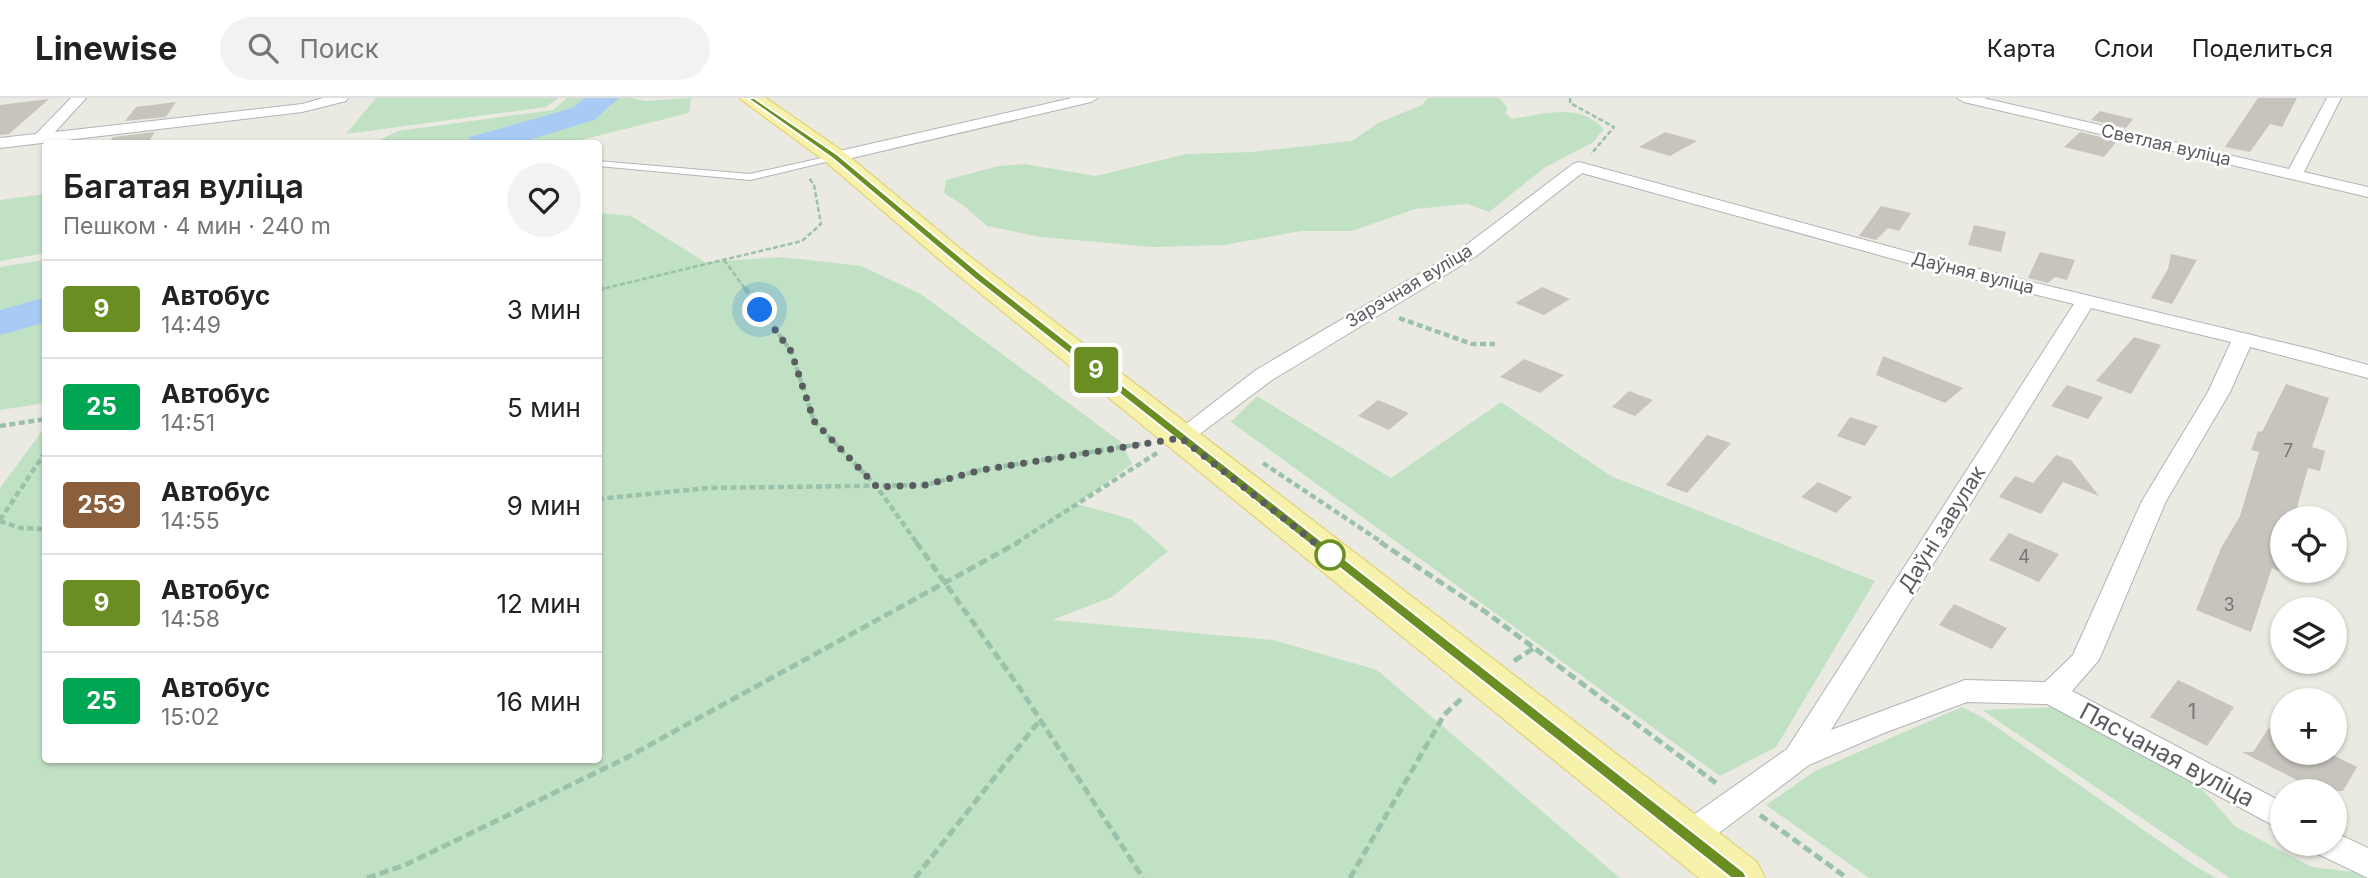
<!DOCTYPE html>
<html lang="ru">
<meta charset="utf-8">
<style>
body{margin:0;font-family:Inter,sans-serif;background:#f2f2f2;color:#222;height:100vh;display:flex;flex-direction:column;font-size:26px;white-space:nowrap}
*{box-sizing:border-box;margin:0}
p{font-size:23px;color:#767676}
.icon{flex:none;width:38px;height:38px;fill:none;stroke:currentColor;stroke-width:2;stroke-linecap:round;stroke-linejoin:round}
.map{position:relative;flex:1;overflow:hidden}
.sheet{position:absolute;left:42px;top:42px;width:560px;height:623px;display:flex;flex-direction:column;background:#fff;border-radius:7px;box-shadow:0 2px 5px #0004}
.sheet>*{flex:none}
.badge{padding:0 14px;border-radius:5px;font-size:24px;line-height:46px}
.fabs{position:absolute;left:2270px;top:408px;display:grid;gap:14px}
.fabs a{display:grid;place-items:center;width:77px;height:77px;border-radius:50%;background:#fff;box-shadow:0 2px 5px #0004;font-size:35px}
.you{position:absolute;width:35px;height:35px;margin:-18px;border:5px solid #fff;border-radius:50%;background:#1a73e8;box-shadow:0 0 0 10px #1a73e833}
.map>.badge{position:absolute;translate:-50% -50%;box-shadow:0 0 0 4px #fff}
.round{display:grid;place-items:center;flex:none;width:74px;height:74px;border-radius:37px;background:#f2f2f2}
.headline{display:flex;align-items:center;justify-content:space-between;height:119px;padding:0 21px}
h1{font-size:33px;font-weight:600;line-height:52px}
ul{padding:0;list-style:none}
li{display:flex;align-items:center;gap:21px;height:98px;padding:0 21px;border-top:2px solid #e0e0e0}
li div{flex:1}
li b{display:block;font-size:26px}
li em{font-style:normal}
li .badge{min-width:77px;font-weight:700;text-align:center}
header{display:flex;align-items:center;gap:42px;box-sizing:border-box;height:98px;padding:0 35px;background:#fff;border-bottom:2px solid #e0e0e0}
header strong{font-size:33px}
nav{display:flex;gap:38px;margin-inline-start:auto;font-size:24px}
.search{width:490px;height:63px;background:#f2f2f2;display:flex;align-items:center;gap:18px;box-sizing:border-box;padding:0 24px;border-radius:38px;color:#767676;font-size:26px}
.map>svg:first-child{display:block}
</style>
<header>
<strong>Linewise</strong>
<div class="search"><svg class="icon" aria-label="search" viewBox="0 0 24 24"><circle cx="10" cy="10" r="6"/><path d="M15 15l6 6"/></svg>Поиск</div>
<nav><a>Карта</a><a>Слои</a><a>Поделиться</a></nav>
</header>
<div class="map">
<svg width="2368" height="780" viewBox="0 0 2368 780">
<rect width="100%" height="100%" fill="#ebeae2"/>
<g fill="#c0e1c4">
<polygon points="376,0 558,0 546,9 346,36"/>
<polygon points="567,0 631,0 645,3 691,0 689,15 569,45 374,45 398,33 553,12"/>
<path d="M1428,0H1499L1507,9L1506,16L1512,21C1544,16 1579,4 1604,31L1592,45L1544,70L1489,114L1468,106L1415,111L1352,133H1301L1225,147L1153,149L1041,139L987,128L964,108L944,95L946,82L999,68L1024,66L1096,78L1186,56L1252,54L1352,43L1378,25L1422,7Z"/>
<polygon points="45,96 45,155 0,163 0,102"/>
<polygon points="599,115 631,118 705,164 782,159 861,168 921,196 1121,344 1132,366 1077,406 1131,421 1168,453 1112,499 1052,522 1273,542 1377,572 1620,780 0,780 0,390 45,329 46,662 598,662"/>
<polygon points="45,162 45,305 0,312 0,169"/>
<polygon points="1257,298 1391,380 1501,304 1611,378 1875,483 1776,649 1720,678 1231,324"/>
<polygon points="1962,609 1985,621 2195,768 2216,780 1869,780 1766,707 1815,673"/>
<polygon points="2057,609 2200,689 2236,729 2312,769 2361,775 2368,780 2230,780 1982,612"/>
</g>
<g fill="none" stroke-linecap="round" stroke-linejoin="round">
<g fill="#a8cbf5" fill-rule="evenodd">
<polygon points="585,0 619,0 594,22 516,46 465,46 470,39 572,10"/>
<polygon points="46,199 46,224 0,237 0,212"/>
</g>
</g>
<g fill="#c7c4be">
<polygon points="2258,0 2297,0 2282,29 2270,26 2250,54 2225,49"/>
<polygon points="49,1 9,36 0,37 0,7"/>
<polygon points="176,4 166,19 125,23 136,9"/>
<polygon points="2100,13 2133,21 2126,30 2091,22"/>
<polygon points="155,34 147,46 108,46 113,39"/>
<polygon points="1665,34 1697,43 1670,58 1639,49"/>
<polygon points="2080,34 2117,43 2104,59 2064,49"/>
<polygon points="1881,108 1911,115 1899,133 1888,130 1876,142 1859,138"/>
<polygon points="1974,127 2006,134 2001,154 1968,147"/>
<polygon points="2040,154 2075,162 2067,182 2055,179 2048,185 2028,180"/>
<polygon points="2171,156 2197,162 2172,206 2151,200 2168,171"/>
<polygon points="1542,189 1570,201 1544,217 1515,205"/>
<polygon points="2134,239 2161,247 2131,296 2096,283"/>
<polygon points="1883,258 1963,290 1945,305 1876,277"/>
<polygon points="1524,261 1564,277 1540,295 1500,279"/>
<polygon points="2286,286 2329,300 2312,349 2325,353 2320,373 2308,370 2294,420 2282,420 2282,474 2272,470 2251,534 2196,512 2221,450 2240,418 2259,354 2251,352 2258,333 2262,334"/>
<polygon points="2067,287 2103,299 2088,321 2051,308"/>
<polygon points="1629,293 1653,302 1635,318 1612,309"/>
<polygon points="1378,302 1409,315 1389,332 1358,318"/>
<polygon points="1850,319 1878,328 1865,348 1837,338"/>
<polygon points="1707,337 1731,345 1687,395 1666,387"/>
<polygon points="2056,357 2071,362 2099,398 2063,384 2041,416 1999,399 2015,378 2033,385"/>
<polygon points="1818,384 1852,399 1836,415 1801,399"/>
<polygon points="2009,435 2059,456 2039,484 1989,462"/>
<polygon points="1954,506 2007,530 1992,551 1939,527"/>
<polygon points="2178,582 2234,609 2207,648 2150,619"/>
<polygon points="2282,610 2282,654 2327,654 2357,669 2343,693 2318,693 2242,654 2253,654"/>
</g>
<g fill="none" stroke-linecap="round" stroke-linejoin="round">
<g stroke="#b2b3b8" stroke-width="2">
<polygon id="service" points="835,57 839,59 838,61 750,82 598,68 598,63 750,76"/>
</g>
<g stroke="#b2b3b8" stroke-width="2">
<g id="minor">
<polygon points="71,0 86,0 55,34 302,6 323,0 348,0 346,3 302,14 0,50 0,40 36,36"/>
<polygon points="1072,0 1098,0 1091,4 835,64 827,59 835,54"/>
<polygon points="1957,0 1983,0 2289,71 2327,0 2341,0 2304,74 2368,89 2368,99 1964,4"/>
<path d="M1579,64L1920,157L2310,251L2368,267V280L2250,249L2230,294L2166,403L2099,562L2072,593L2282,704V732L2047,606L1967,604L1884,635L1809,667L1699,750L1687,754L1675,750L1670,740L1675,730L1787,651L2074,206L1908,165L1582,75L1475,159L1272,282L1189,344H1173L1169,339L1256,272L1461,151L1573,66ZM2091,210L2231,244L2208,294L2142,403L2073,557L2045,584L1965,582L1831,632Z"/>
<polygon points="2334,734 2368,750 2368,780 2318,756 2314,746 2334,746"/>
</g>
</g>
<g stroke="#e1cc65" stroke-width="2">
<polygon id="primary" points="739,0 766,0 844,54 968,157 1757,764 1765,780 1699,780 948,169 826,64"/>
</g>
<g stroke="#9ac1a9" stroke-width="2.5" stroke-dasharray="5 2.5" stroke-linecap="butt">
<polyline points="1570,0 1570,5 1614,29 1591,56"/>
<polyline points="724,162 746,192"/>
<polyline points="598,192 802,143 821,126 814,87 809,80"/>
</g>
<g stroke="#9ac1a9" stroke-width="4.5" stroke-dasharray="6 3.5" stroke-linecap="butt">
<polyline points="745,190 791,253 814,323 877,389 917,445"/>
<polyline points="598,192 605,190"/>
<polyline points="1399,220 1472,246 1495,246"/>
<polyline points="0,328 46,321"/>
<polyline points="1263,365 1383,445"/>
<polyline points="598,401 708,390 925,387 981,372 1146,345"/>
<polyline points="0,422 46,353"/>
<polyline points="0,423 20,430 46,431"/>
<polyline points="1016,445 1157,355"/>
</g>
<g stroke="#9ac1a9" stroke-width="5" stroke-dasharray="9 4.5" stroke-linecap="butt">
<polyline points="916,444 1019,589 1143,780"/>
<polyline points="1380,444 1487,515 1716,685"/>
<polyline points="1514,563 1534,550"/>
<polyline points="1760,717 1847,780"/>
<polyline points="367,780 405,767 624,661 1019,444"/>
<polyline points="915,780 1040,622"/>
<polyline points="1350,780 1444,617 1462,600"/>
</g>
<use href="#service" fill="#fff" fill-rule="evenodd"/>
<use href="#minor" fill="#fff" fill-rule="evenodd"/>
<use href="#primary" fill="#f6f2ac" fill-rule="evenodd"/>
</g>
<polygon fill="#6b8e23" stroke="#fff" stroke-width="2" points="747,0 754,0 838,57 982,177 1744,774 1747,780 1731,780 975,181 832,60"/>
<g fill="none" stroke-linecap="round" stroke-linejoin="round">
<polyline stroke="#5a5c61" stroke-width="7" stroke-dasharray="0 12.6" points="760,212 791,253 814,323 877,389 925,387 981,372 1181,340 1333,459 1330,457"/>
</g>
<circle fill="#fff" stroke="#6b8e23" stroke-width="3.5" cx="1330" cy="457" r="14"/>
<g text-anchor="middle" stroke-width="5" stroke-linejoin="round" paint-order="stroke">
<g font-size="18" fill="#5a5c61" stroke="#fff">
<text transform="translate(2166 47) rotate(13)" y="6">Светлая вуліца</text>
<text transform="translate(1973 175) rotate(14)" y="6">Даўняя вуліца</text>
<text transform="translate(1409 188) rotate(-31)" y="6">Зарэчная вуліца</text>
</g>
<g font-size="18" fill="#757678">
<text x="2288" y="359">7</text>
<text x="2024" y="465">4</text>
<text x="2229" y="513">3</text>
</g>
<g font-size="21" fill="#5a5c61" stroke="#fff">
<text transform="translate(1942 431) rotate(-58)" y="7">Даўні завулак</text>
</g>
<g font-size="21" fill="#757678">
<text x="2192" y="621">1</text>
</g>
<g font-size="24" fill="#5a5c61" stroke="#fff">
<text transform="translate(2167 657) rotate(28)" y="8">Пясчаная вуліца</text>
</g>
</g>
</svg>
<div class="fabs">
<a><svg class="icon" aria-label="locate" viewBox="0 0 24 24"><circle cx="12" cy="12" r="6"/><path d="M12 2v4M12 18v4M2 12h4M18 12h4"/></svg></a>
<a><svg class="icon" aria-label="layers" viewBox="0 0 24 24"><path d="M12 4l9 5-9 5-9-5zM3 14l9 5 9-5"/></svg></a>
<a>+</a>
<a>−</a>
</div>
<div class="you" style="left:760px;top:212px"></div>
<b class="badge" style="left:1096px;top:272px;background:#6b8e23;color:#fff">9</b>
<section class="sheet">
<div class="headline"><div><h1>Багатая вуліца</h1><p>Пешком · 4 мин · 240 m</p></div><a class="round"><svg class="icon" aria-label="heart" viewBox="0 0 24 24"><path d="M12 20l-8-8c-3-5 5-10 8-4 3-6 11-1 8 4z"/></svg></a></div>
<ul>
<li><span class="badge" style="background:#6b8e23;color:#fff">9</span><div><b>Автобус</b><p>14:49</p></div><em>3 мин</em></li>
<li><span class="badge" style="background:#00a651;color:#fff">25</span><div><b>Автобус</b><p>14:51</p></div><em>5 мин</em></li>
<li><span class="badge" style="background:#8b5e3c;color:#fff">25Э</span><div><b>Автобус</b><p>14:55</p></div><em>9 мин</em></li>
<li><span class="badge" style="background:#6b8e23;color:#fff">9</span><div><b>Автобус</b><p>14:58</p></div><em>12 мин</em></li>
<li><span class="badge" style="background:#00a651;color:#fff">25</span><div><b>Автобус</b><p>15:02</p></div><em>16 мин</em></li>
</ul>
</section>
</div>
